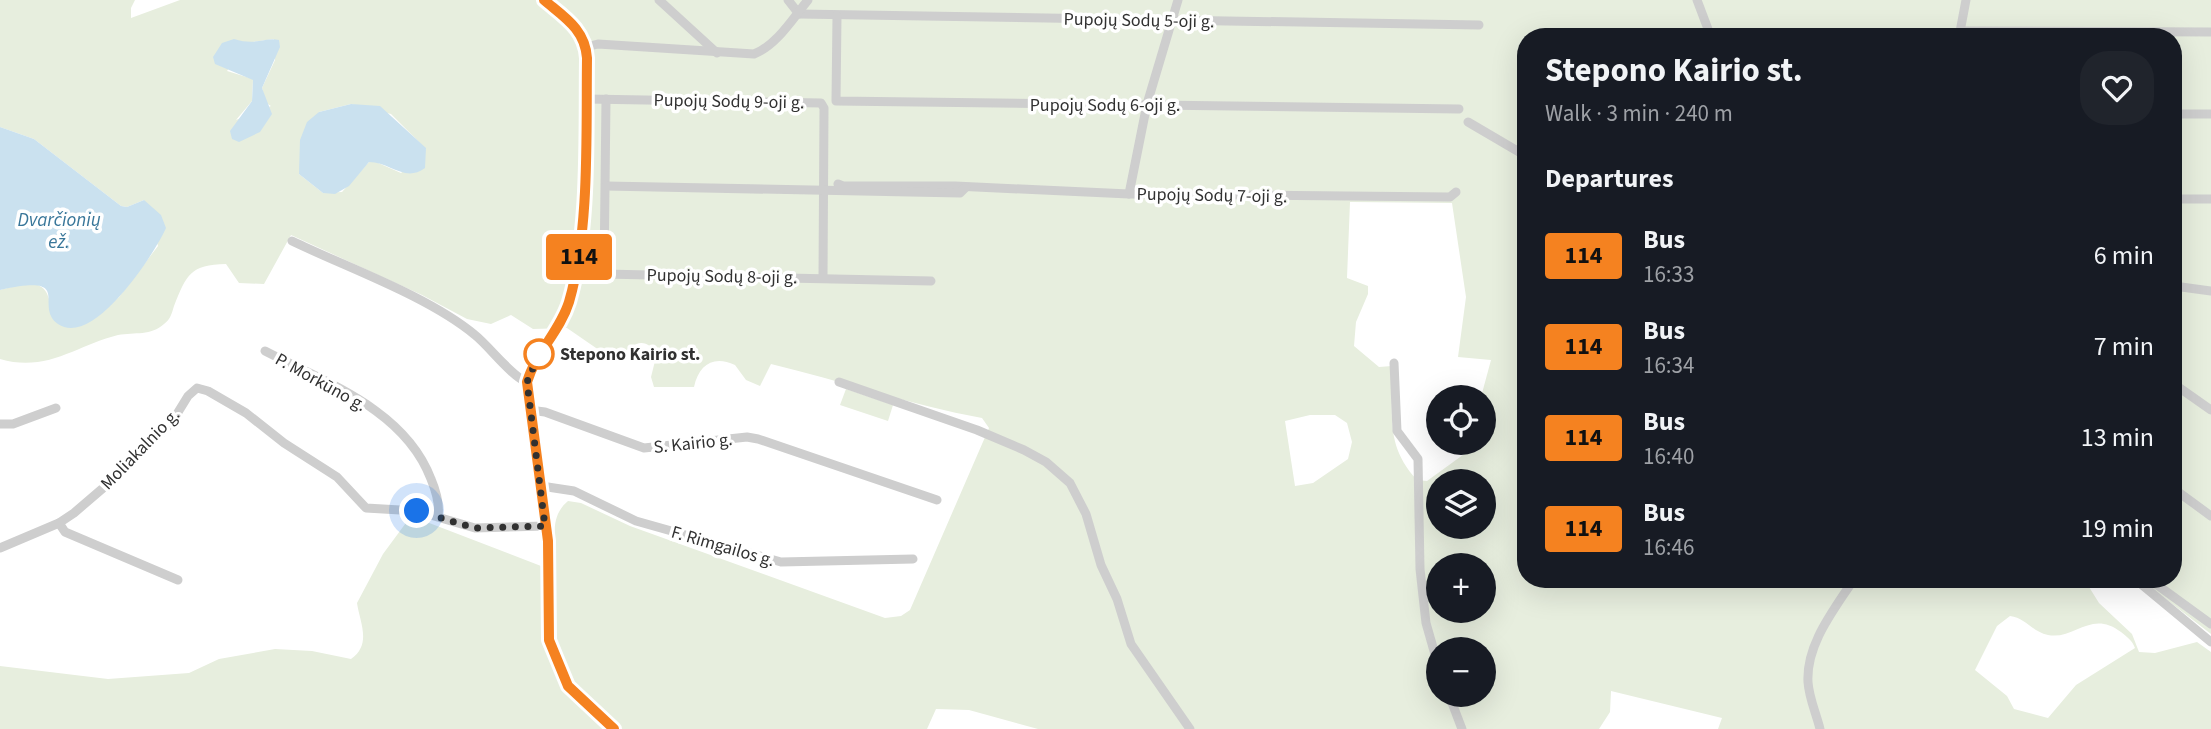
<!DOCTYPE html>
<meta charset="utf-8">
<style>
body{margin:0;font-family:"Source Sans 3",sans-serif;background:#20242c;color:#f1f3f6;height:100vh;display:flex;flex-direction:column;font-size:26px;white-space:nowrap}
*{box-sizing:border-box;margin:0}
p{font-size:23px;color:#9ea1a6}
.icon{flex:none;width:38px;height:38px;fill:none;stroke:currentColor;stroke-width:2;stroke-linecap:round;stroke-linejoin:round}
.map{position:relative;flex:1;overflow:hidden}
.details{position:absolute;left:1517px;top:28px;width:665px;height:560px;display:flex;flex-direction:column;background:#171b24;border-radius:28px;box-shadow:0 7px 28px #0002}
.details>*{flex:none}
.badge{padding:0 14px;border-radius:5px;font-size:24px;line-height:46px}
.buttons{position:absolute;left:1426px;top:385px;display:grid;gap:14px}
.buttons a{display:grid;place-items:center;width:70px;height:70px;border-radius:50%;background:#171b24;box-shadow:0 7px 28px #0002;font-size:35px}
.you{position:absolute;width:35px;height:35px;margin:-18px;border:5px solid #fff;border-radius:50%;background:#1a73e8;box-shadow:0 0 0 10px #1a73e833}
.map>.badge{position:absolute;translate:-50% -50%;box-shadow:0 0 0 4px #fff}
h2{padding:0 28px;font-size:26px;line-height:63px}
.round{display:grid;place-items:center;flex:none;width:74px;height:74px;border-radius:28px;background:#20242c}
.overview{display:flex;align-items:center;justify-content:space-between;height:119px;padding:0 28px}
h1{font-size:33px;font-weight:700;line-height:52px}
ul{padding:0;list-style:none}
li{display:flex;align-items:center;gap:21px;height:91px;padding:0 28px}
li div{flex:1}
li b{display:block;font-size:26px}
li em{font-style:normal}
li .badge{min-width:77px;font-weight:700;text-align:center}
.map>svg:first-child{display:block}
</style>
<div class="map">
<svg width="2211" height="729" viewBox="0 0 2211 729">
<rect width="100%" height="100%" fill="#fff"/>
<g fill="#e7eede" fill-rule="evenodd">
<path d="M0,0H135L131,8V18L180,0H2211V634L2140,579H2174V37H1526V579H2084L2099,603L2132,634L2139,652L2155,653L2197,642L2211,652V729H1718L1722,718L1611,691L1610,712L1599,729H1038L969,710L936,709L927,729H0V666L108,679L189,673L219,659L275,649L312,651L351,659C372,644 360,623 357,603L383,554L411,516L541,566L554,562L556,558C555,536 550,516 568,501L581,503L630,526L885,618L901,616L910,610L989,428L982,418C911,405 842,381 771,364L760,386L746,380L735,365C713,355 699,365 694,387H654L651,377L657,353C640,333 634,348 616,356L596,348L567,328L533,329L511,315L491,324L467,319L422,295L291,235L264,284L239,283L226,264C190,265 187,274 174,306C172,313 170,320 164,324C151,336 135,332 118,335C77,345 47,373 0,359V290C29,283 49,275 51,313L83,324L119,297L158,246L144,200L127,207L121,206L34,139L0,127ZM274,39L275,60L262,88L266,103L271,106L236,120L252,101L253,79L227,71L246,43ZM351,104L391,114L426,149L401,173L376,162H369L342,192L323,193L299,174L319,112ZM1350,202L1452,203L1466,297L1458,357L1491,360L1481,397H1484V443H1469L1467,452L1427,481L1417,480C1383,443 1394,412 1392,366L1379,367L1354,346L1356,322L1368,294V286L1347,278ZM1310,415H1335L1347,423L1352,442L1348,459L1313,483L1295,486L1285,421ZM1438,481H1484V527H1438ZM1438,565H1484V611H1438ZM2010,616C2026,618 2032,632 2048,635C2075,640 2091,609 2121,632C2127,637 2132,640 2135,648L2076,685L2048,718L2014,709L2007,696L1975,670L1997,626ZM1438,649H1484V695H1438Z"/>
<polygon points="846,389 893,405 888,421 840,405"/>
</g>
<g fill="#cae1ef">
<path d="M234,39C256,46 265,37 279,40L280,47L262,88L272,114L260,132L239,142L232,139L230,131L252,101L253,80L215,64L213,57L222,43Z"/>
<path d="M351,104L380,106L426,148L425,168C405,183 390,162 369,162L349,186L335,194L323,193L299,174L300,140L307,122L319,112Z"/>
<path d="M0,127L34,139L121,206L127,207L144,200L161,215L166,228C155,253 93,349 58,324C33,306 76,273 0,290Z"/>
</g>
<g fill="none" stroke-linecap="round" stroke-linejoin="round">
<g stroke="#cecece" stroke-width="9">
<path d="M544,0C564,16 585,29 587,58C585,134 591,230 569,302C560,331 536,352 527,382L548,541L549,640L568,686L614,729"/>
<polyline points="659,0 717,53"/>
<polyline points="788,0 799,14"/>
<polyline points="1697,0 1711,37"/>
<polyline points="799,14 1479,25"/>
<polyline points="837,16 836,101 1459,109"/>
<polyline points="1961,31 2211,32"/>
<polyline points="1959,37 1966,0"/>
<path d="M586,47L598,44L754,54C777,45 793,18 808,0"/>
<polyline points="586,99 821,103 824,108 823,278"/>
<polyline points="606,99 604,274 931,281"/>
<polyline points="2174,114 2211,114"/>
<polyline points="1468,122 1526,156"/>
<polyline points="838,184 843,186 955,186 1129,194 1450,197 1456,192"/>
<polyline points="606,186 960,193 966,187"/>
<polyline points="1129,194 1147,104 1178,0"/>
<polyline points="2174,199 2211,199"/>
<path d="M292,241C348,268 428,296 475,335C489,346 512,377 527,382"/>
<polyline points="2174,286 2211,291"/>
<path d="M265,351C327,383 405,410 431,479C436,491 440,503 438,516"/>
<polyline points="1394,363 1397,431 1418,459 1420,569 1426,623 1438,665"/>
<polyline points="839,382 977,430 1024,450 1046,462 1070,483 1086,514 1101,565 1117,599 1131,644 1190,729"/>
<polyline points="2174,384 2211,410"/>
<polyline points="529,410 545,412 644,448 747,437 758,439 937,500"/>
<polyline points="0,424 13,424 56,408"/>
<polyline points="541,486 574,491 636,521 781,562 913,559"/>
<polyline points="2174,489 2211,516"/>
<polyline points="59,523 65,532 178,580"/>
<polyline points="0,548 59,523 74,513 123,471 172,422 188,396 197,388 208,391 246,413 284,443 337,477 366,508 417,511 475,528 545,526"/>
<polyline points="2135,579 2211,642"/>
<polyline points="2149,579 2211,624"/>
<polyline points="1449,695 1462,729"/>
<path d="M1820,729C1816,713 1809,698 1808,682C1806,644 1834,610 1854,579"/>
</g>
</g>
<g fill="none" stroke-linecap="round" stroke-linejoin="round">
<g stroke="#fff" stroke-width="16">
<path id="line" d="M544,0C564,17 585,29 587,58C586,134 590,230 569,302C560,331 536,352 527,382L548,541L549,640L568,686L614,729"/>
</g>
<use href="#line" stroke="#f58220" stroke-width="10"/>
<polyline stroke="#313131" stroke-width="7" stroke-dasharray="0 12.6" points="417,511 475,528 545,526 527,382 539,354"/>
</g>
<circle fill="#fff" stroke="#f58220" stroke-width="3.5" cx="539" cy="354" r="14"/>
<g text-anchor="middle" stroke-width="7" stroke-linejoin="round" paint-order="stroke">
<g font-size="18" fill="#313131" stroke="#fff">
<text transform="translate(1139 20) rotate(1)" y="6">Pupojų Sodų 5-oji g.</text>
<text transform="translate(729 101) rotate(1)" y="6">Pupojų Sodų 9-oji g.</text>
<text x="1105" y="111">Pupojų Sodų 6-oji g.</text>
<text transform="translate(1212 195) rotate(1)" y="6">Pupojų Sodų 7-oji g.</text>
<text transform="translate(722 276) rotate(1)" y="6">Pupojų Sodų 8-oji g.</text>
<text transform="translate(321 382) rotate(29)" y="6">P. Morkūno g.</text>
<text transform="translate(693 443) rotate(-6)" y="6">S. Kairio g.</text>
<text transform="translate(140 449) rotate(-46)" y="6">Moliakalnio g.</text>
<text transform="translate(723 546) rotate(16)" y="6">F. Rimgailos g.</text>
</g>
<g font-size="18" font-weight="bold" fill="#313131" stroke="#fff" text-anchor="start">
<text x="560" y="360">Stepono Kairio st.</text>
</g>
<g font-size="19" font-style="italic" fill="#387699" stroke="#fff">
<text x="59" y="226">Dvarčionių<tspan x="59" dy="22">ež.</tspan></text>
</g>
</g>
</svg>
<div class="buttons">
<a><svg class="icon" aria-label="locate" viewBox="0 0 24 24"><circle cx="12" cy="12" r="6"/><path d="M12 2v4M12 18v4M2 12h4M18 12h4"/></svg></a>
<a><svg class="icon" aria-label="layers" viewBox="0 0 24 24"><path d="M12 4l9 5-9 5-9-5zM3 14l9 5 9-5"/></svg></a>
<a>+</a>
<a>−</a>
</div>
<div class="you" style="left:417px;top:511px"></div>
<b class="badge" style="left:579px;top:257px;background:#f58220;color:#111">114</b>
<section class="details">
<div class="overview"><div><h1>Stepono Kairio st.</h1><p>Walk · 3 min · 240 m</p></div><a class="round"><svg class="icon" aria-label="heart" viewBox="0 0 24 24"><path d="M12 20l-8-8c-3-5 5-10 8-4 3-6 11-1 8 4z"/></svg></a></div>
<h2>Departures</h2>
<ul>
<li><span class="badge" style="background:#f58220;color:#111">114</span><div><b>Bus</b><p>16:33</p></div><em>6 min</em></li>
<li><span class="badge" style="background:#f58220;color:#111">114</span><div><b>Bus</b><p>16:34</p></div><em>7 min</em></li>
<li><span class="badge" style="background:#f58220;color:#111">114</span><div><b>Bus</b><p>16:40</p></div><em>13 min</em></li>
<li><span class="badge" style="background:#f58220;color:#111">114</span><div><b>Bus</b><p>16:46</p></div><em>19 min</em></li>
</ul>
</section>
</div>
